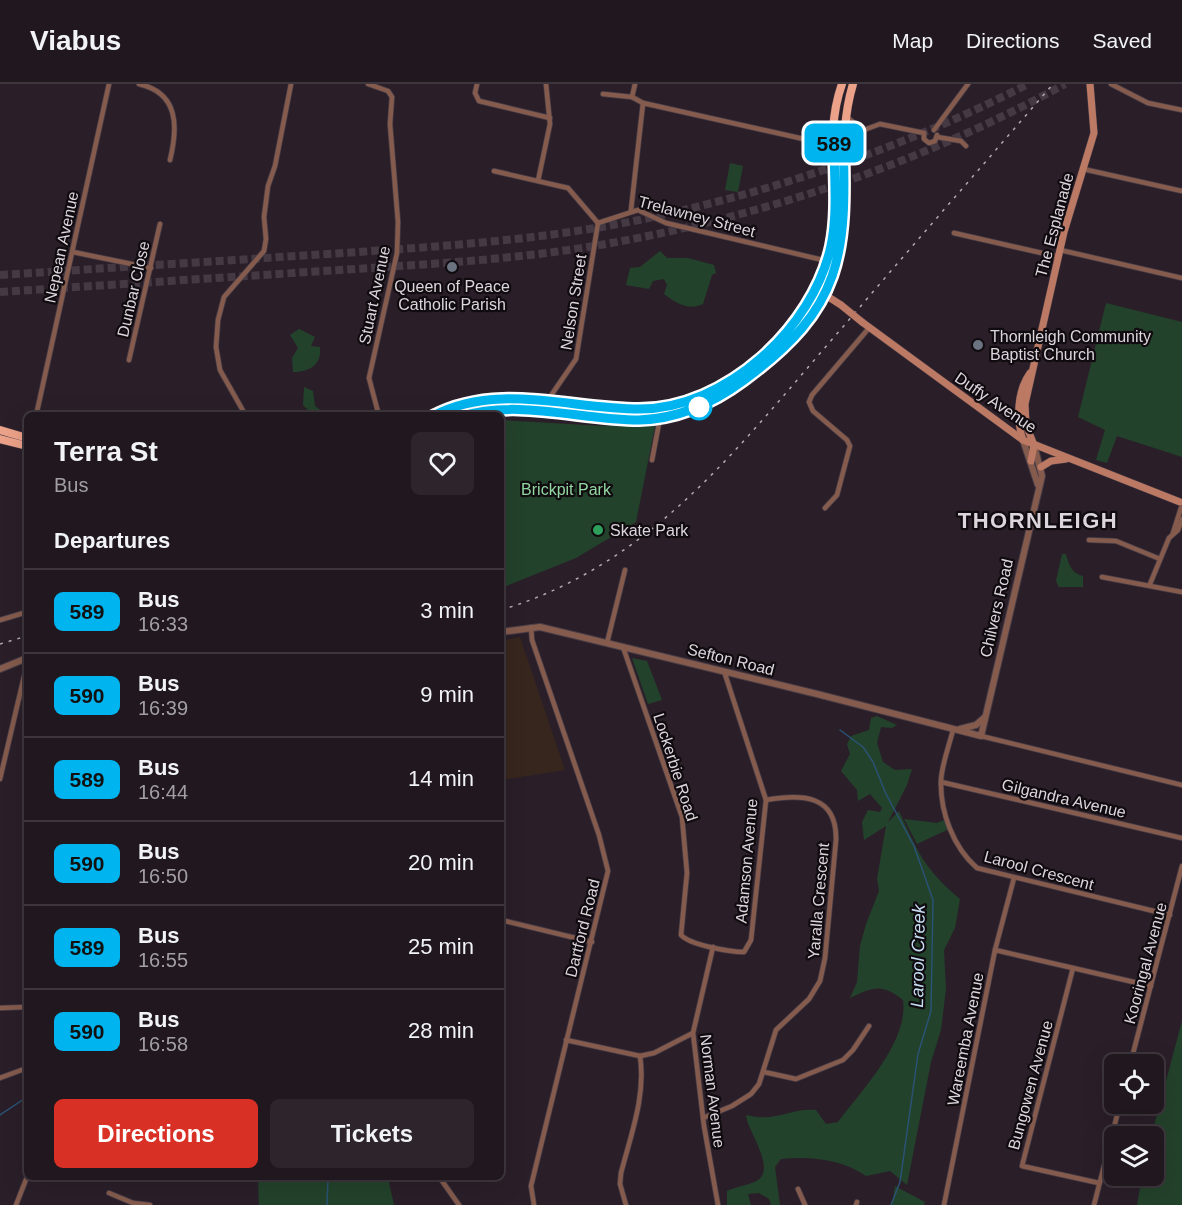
<!DOCTYPE html>
<style>
body{margin:0;font-family:Arial,sans-serif;background:#2d242c;color:#f1f3f6;height:100vh;display:flex;flex-direction:column;font-size:22px;white-space:nowrap}
*{box-sizing:border-box;margin:0}
p{font-size:20px;color:#a29fa4}
.icon{flex:none;width:33px;height:33px;fill:none;stroke:currentColor;stroke-width:2;stroke-linecap:round;stroke-linejoin:round}
.map{position:relative;flex:1;overflow:hidden}
.sheet{position:absolute;left:24px;top:328px;width:480px;height:768px;display:flex;flex-direction:column;background:#20171f;border-radius:9px;box-shadow:0 6px 24px #0002,0 0 0 2px #3d363d}
.sheet>*{flex:none}
.badge{padding:0 12px;border-radius:9px;font-size:21px;line-height:39px}
.controls{position:absolute;left:1104px;top:970px;display:grid;gap:12px}
.controls a{display:grid;place-items:center;width:60px;height:60px;border-radius:9px;background:#20171f;box-shadow:0 6px 24px #0002,0 0 0 2px #3d363d;font-size:30px}
.map>.badge{position:absolute;translate:-50% -50%;box-shadow:0 0 0 3px #fff}
h2{padding:0 30px;font-size:22px;line-height:54px}
.round{display:grid;place-items:center;flex:none;width:63px;height:63px;border-radius:9px;background:#2d242c}
.summary{display:flex;align-items:center;justify-content:space-between;height:102px;padding:0 30px}
h1{font-size:28px;font-weight:700;line-height:45px}
.action{display:flex;gap:12px;margin-top:auto;padding:12px 30px}
.action a{flex:1;height:69px;border-radius:9px;background:#d93025;color:#fff;font-size:24px;font-weight:700;line-height:69px;text-align:center}
.action a+a{background:#2d242c;color:#f1f3f6}
ul{padding:0;list-style:none}
li{display:flex;align-items:center;gap:18px;height:84px;padding:0 30px;border-top:2px solid #3d363d}
li div{flex:1}
li b{display:block;font-size:22px}
li em{font-style:normal}
li .badge{min-width:66px;font-weight:700;text-align:center}
header{display:flex;align-items:center;gap:36px;box-sizing:border-box;height:84px;padding:0 30px;background:#20171f;border-bottom:2px solid #3d363d}
header strong{font-size:28px}
nav{display:flex;gap:33px;margin-inline-start:auto;font-size:21px}
.map>svg:first-child{display:block}
</style>
<header>
<strong>Viabus</strong>
<nav><a>Map</a><a>Directions</a><a>Saved</a></nav>
</header>
<div class="map">
<svg width="1182" height="1121" viewBox="0 0 1182 1121">
<rect width="100%" height="100%" fill="#2a1f29"/>
<polygon fill="#37261e" points="520,553 565,686 501,696 501,557"/>
<g fill="#23422b">
<polygon points="730,79 743,82 738,108 725,106"/>
<path d="M660,167L667,174H688L714,181L716,189L712,191L703,220C688,227 676,219 664,210L667,201L664,195L653,197L649,205L626,201L630,184L640,183Z"/>
<polygon points="1106,219 1182,238 1182,373 1117,352 1107,379 1096,376 1105,346 1078,333"/>
<path d="M299,245L315,253L311,262L320,263C322,281 309,288 293,288L292,274L298,264L290,251Z"/>
<polygon points="304,303 313,307 315,322 327,331 313,331 303,321"/>
<polygon points="501,336 603,342 655,342 636,438 576,474 501,504"/>
<path d="M1062,470H1066C1069,481 1071,489 1083,492V503H1059L1056,497Z"/>
<polygon points="632,574 647,577 662,616 648,620"/>
<path d="M877,632L897,641L892,644L881,643L877,659L883,678L895,686L912,685L907,701L888,738L899,727C918,768 924,785 960,815L955,844L944,866L946,905L941,946L931,978L907,1101L890,1087L866,1092C842,1075 810,1072 781,1075L775,1083L780,1121H771L769,1115L759,1109L748,1110L751,1121H727V1107C735,1103 753,1100 758,1096C776,1083 747,1046 746,1031C777,1039 788,1024 816,1026L826,1040L838,1038C862,1006 909,957 903,916C882,899 873,903 850,914L857,898L860,862L866,840L879,807L877,795L886,742L864,756L862,738L868,726L880,728L882,724L870,710L858,717L857,706L841,687L850,670L847,660L851,652L869,646L871,634Z"/>
<polygon points="904,735 937,739 947,735 949,745 917,760"/>
<polygon points="1182,937 1182,1121 1137,1121 1142,1092 1154,1092 1154,1053 1151,1053"/>
<polygon points="258,1094 388,1094 394,1121 259,1121"/>
<polygon points="895,1102 925,1118 924,1121 892,1121"/>
</g>
<g fill="none" stroke-linecap="round" stroke-linejoin="round">
<g stroke="#2a5274" stroke-width="1.5">
<polyline points="840,646 863,663 873,678 886,710 914,762 933,816 931,927 918,970 900,1098 891,1121"/>
<polyline points="0,1031 27,1013"/>
<polyline points="327,1121 328,1094"/>
</g>
<g stroke="#453a44" stroke-width="8" stroke-dasharray="8 4" stroke-linecap="butt">
<path d="M0,191C109,184 219,177 328,170C432,163 536,157 639,136C773,108 906,63 1028,0"/>
<path d="M0,208C108,201 216,194 324,187C412,181 501,177 588,163C753,136 918,81 1065,0"/>
</g>
<g stroke="#473c46" stroke-width="6">
<g id="minor">
<path d="M139,0C179,9 178,43 170,76"/>
<polyline points="368,0 388,7 392,13 390,40 398,138 397,169 369,294 379,332"/>
<polyline points="477,0 475,9 479,17 550,34"/>
<polyline points="1111,0 1148,19 1182,26"/>
<polyline points="603,10 632,13 643,19"/>
<polyline points="632,13 635,0"/>
<polyline points="847,33 861,45"/>
<polyline points="934,46 968,0"/>
<polyline points="924,49 924,55 929,59 935,57 937,51"/>
<polyline points="937,53 961,57 966,62"/>
<polyline points="1083,85 1182,107"/>
<polyline points="494,87 568,104 598,139"/>
<polyline points="538,97 550,40 546,0"/>
<polyline points="631,126 643,19 826,60 880,40 924,49"/>
<polyline points="598,139 638,126 666,139 827,177"/>
<polyline points="954,149 1059,173"/>
<polyline points="1060,166 1182,194"/>
<polyline points="73,168 151,184"/>
<polyline points="129,276 160,140"/>
<polyline points="548,329 550,313 576,275 598,139"/>
<polyline points="36,332 109,0"/>
<polyline points="246,332 220,286 216,263 218,236 224,213 264,167 266,155 264,133 268,102 275,82 291,0"/>
<polyline points="652,376 660,334"/>
<polyline points="825,424 837,411 850,362 847,356 813,327 809,318 812,311 869,244"/>
<polyline points="1173,449 1181,424"/>
<polyline points="1089,456 1116,457 1160,475"/>
<polyline points="1102,493 1182,508"/>
<polyline points="1150,500 1169,454 1178,446 1182,435"/>
<polyline points="0,536 27,528"/>
<polyline points="531,543 532,556 599,751 608,787 531,1102 534,1121"/>
<polyline points="607,559 625,486"/>
<path d="M623,563L682,733L687,789L681,851C690,861 730,868 744,868L751,856L766,716L724,587"/>
<path d="M953,646C949,662 942,680 941,696C940,728 953,763 977,784L1170,831"/>
<polyline points="981,652 1182,701"/>
<polyline points="0,695 27,580"/>
<polyline points="941,698 1182,754"/>
<polyline points="501,836 592,858"/>
<polyline points="713,863 693,949 704,1042 718,1121"/>
<polyline points="995,866 1151,902"/>
<polyline points="1073,884 1022,1082 1099,1099"/>
<polyline points="0,924 27,923"/>
<polyline points="566,956 640,972 654,969 693,949"/>
<polyline points="1130,981 1182,782"/>
<polyline points="764,988 796,995 843,976 853,966 869,942"/>
<polyline points="0,994 27,984"/>
<path d="M703,1034L732,1022L751,1010L759,1000L776,946L809,915L820,897L825,874L836,756C837,710 801,710 766,716"/>
<polyline points="440,1094 459,1121"/>
<polyline points="798,1105 805,1121"/>
<polyline points="109,1109 133,1119 150,1121"/>
<polyline points="16,1121 27,1093"/>
<path d="M626,1121L620,1100L621,1089C631,1050 646,1012 640,972"/>
<polyline points="856,1121 857,1118"/>
<polyline points="944,1121 995,866 1014,794"/>
<polyline points="1094,1121 1120,1020"/>
</g>
</g>
<g stroke="#473c46" stroke-width="8">
<g id="tertiary">
<polyline points="1023,356 1038,401"/>
<polyline points="501,548 540,543 817,610 981,652 1042,392 1034,361"/>
<polyline points="0,585 27,574"/>
<polyline points="960,645 976,641 985,633"/>
</g>
</g>
<g stroke="#473c46" stroke-width="8">
<g id="secondary">
<polyline points="816,205 841,221"/>
<polyline points="862,238 1023,356 1180,418"/>
<path d="M1023,356C1016,336 1017,307 1030,289"/>
<polyline points="1034,361 1026,341 1025,320 1064,148 1094,49 1090,0"/>
<polyline points="1031,377 1034,361"/>
<polyline points="1041,383 1051,377 1066,375"/>
</g>
</g>
<g stroke="#473c46" stroke-width="9">
<g id="trunk">
<path d="M433,332C507,293 589,338 666,322C700,316 728,299 754,278C785,254 809,225 823,189C846,127 820,61 842,0"/>
<path d="M462,332C521,315 582,338 642,335C685,333 720,315 753,289C826,235 844,189 844,99C844,64 843,33 853,0"/>
<polyline points="0,346 27,354"/>
<polyline points="0,355 27,362"/>
</g>
</g>
<use href="#minor" stroke="#845b4d" stroke-width="4.5"/>
<use href="#tertiary" stroke="#845b4d" stroke-width="6"/>
<use href="#secondary" stroke="#bc7963" stroke-width="7"/>
<use href="#trunk" stroke="#eca288" stroke-width="8"/>
<g stroke="#b2a9b1" stroke-width="1.5" stroke-dasharray="3 6" stroke-linecap="butt">
<path d="M501,526C654,480 742,358 842,244C912,162 983,81 1053,0"/>
<polyline points="0,560 27,552"/>
</g>
<g stroke="#473c46" stroke-width="8" stroke-linecap="butt">
<polyline id="secondary-bridge" points="841,221 862,238"/>
</g>
<use href="#secondary-bridge" stroke="#bc7963" stroke-width="7"/>
</g>
<g fill="none" stroke-linecap="round" stroke-linejoin="round">
<g stroke="#fff" stroke-width="14">
<path id="line" d="M433,332C497,298 571,325 639,325C726,325 813,244 831,162C838,129 834,92 834,58L843,54C847,171 843,224 744,296C713,319 678,335 639,336C581,336 519,315 462,332"/>
</g>
<use href="#line" stroke="#00b5ef" stroke-width="9"/>
</g>
<g fill="#6b7280" stroke="#100b0f" stroke-width="2">
<circle cx="452" cy="183" r="6"/>
<circle cx="978" cy="261" r="6"/>
</g>
<circle fill="#fff" stroke="#00b5ef" stroke-width="3" cx="699" cy="323" r="12"/>
<circle fill="#2e9e5b" stroke="#100b0f" stroke-width="2" cx="598" cy="446" r="6"/>
<g text-anchor="middle" stroke-width="4.5" stroke-linejoin="round" paint-order="stroke">
<g font-size="16" fill="#ddd5dc" stroke="#100b0f">
<text transform="translate(697 132) rotate(15)" y="6">Trelawney Street</text>
<text transform="translate(1054 141) rotate(-75)" y="6">The Esplanade</text>
<text transform="translate(61 163) rotate(-78)" y="6">Nepean Avenue</text>
<text transform="translate(133 205) rotate(-77)" y="6">Dunbar Close</text>
<text transform="translate(374 211) rotate(-78)" y="6">Stuart Avenue</text>
<text transform="translate(573 218) rotate(-81)" y="6">Nelson Street</text>
<text transform="translate(996 318) rotate(34)" y="6">Duffy Avenue</text>
<text transform="translate(996 524) rotate(-77)" y="6">Chilvers Road</text>
<text transform="translate(731 575) rotate(14)" y="6">Sefton Road</text>
<text transform="translate(676 683) rotate(72)" y="6">Lockerbie Road</text>
<text transform="translate(1064 714) rotate(13)" y="6">Gilgandra Avenue</text>
<text transform="translate(746 777) rotate(-85)" y="6">Adamson Avenue</text>
<text transform="translate(1039 786) rotate(15)" y="6">Larool Crescent</text>
<text transform="translate(818 817) rotate(-85)" y="6">Yaralla Crescent</text>
<text transform="translate(582 844) rotate(-76)" y="6">Dartford Road</text>
<text transform="translate(1145 879) rotate(-75)" y="6">Kooringal Avenue</text>
<text transform="translate(965 955) rotate(-79)" y="6">Wareemba Avenue</text>
<text transform="translate(1030 1001) rotate(-75)" y="6">Bungowen Avenue</text>
<text transform="translate(713 1007) rotate(83)" y="6">Norman Avenue</text>
</g>
<g font-size="16" fill="#ddd5dc" stroke="#100b0f" text-anchor="start">
<text x="452" y="208" text-anchor="middle">Queen of Peace<tspan x="452" dy="18">Catholic Parish</tspan></text>
<text x="990" y="258">Thornleigh Community<tspan x="990" dy="18">Baptist Church</tspan></text>
<text x="610" y="452">Skate Park</text>
</g>
<g font-size="16" fill="#91d7a1" stroke="#100b0f">
<text x="566" y="411">Brickpit Park</text>
</g>
<g font-size="18" font-style="italic" fill="#c4ddf3" stroke="#100b0f">
<text transform="translate(918 872) rotate(-89)" y="6">Larool Creek</text>
</g>
<g font-size="22" font-weight="bold" letter-spacing="1.5" fill="#ddd5dc" stroke="#100b0f">
<text x="1038" y="444">THORNLEIGH</text>
</g>
</g>
</svg>
<div class="controls">
<a><svg class="icon" aria-label="locate" viewBox="0 0 24 24"><circle cx="12" cy="12" r="6"/><path d="M12 2v4M12 18v4M2 12h4M18 12h4"/></svg></a>
<a><svg class="icon" aria-label="layers" viewBox="0 0 24 24"><path d="M12 4l9 5-9 5-9-5zM3 14l9 5 9-5"/></svg></a>
</div>
<b class="badge" style="left:834px;top:59px;background:#00b5ef;color:#111">589</b>
<section class="sheet">
<div class="summary"><div><h1>Terra St</h1><p>Bus</p></div><a class="round"><svg class="icon" aria-label="heart" viewBox="0 0 24 24"><path d="M12 20l-8-8c-3-5 5-10 8-4 3-6 11-1 8 4z"/></svg></a></div>
<h2>Departures</h2>
<ul>
<li><span class="badge" style="background:#00b5ef;color:#111">589</span><div><b>Bus</b><p>16:33</p></div><em>3 min</em></li>
<li><span class="badge" style="background:#00b5ef;color:#111">590</span><div><b>Bus</b><p>16:39</p></div><em>9 min</em></li>
<li><span class="badge" style="background:#00b5ef;color:#111">589</span><div><b>Bus</b><p>16:44</p></div><em>14 min</em></li>
<li><span class="badge" style="background:#00b5ef;color:#111">590</span><div><b>Bus</b><p>16:50</p></div><em>20 min</em></li>
<li><span class="badge" style="background:#00b5ef;color:#111">589</span><div><b>Bus</b><p>16:55</p></div><em>25 min</em></li>
<li><span class="badge" style="background:#00b5ef;color:#111">590</span><div><b>Bus</b><p>16:58</p></div><em>28 min</em></li>
</ul>
<div class="action"><a>Directions</a><a>Tickets</a></div>
</section>
</div>
